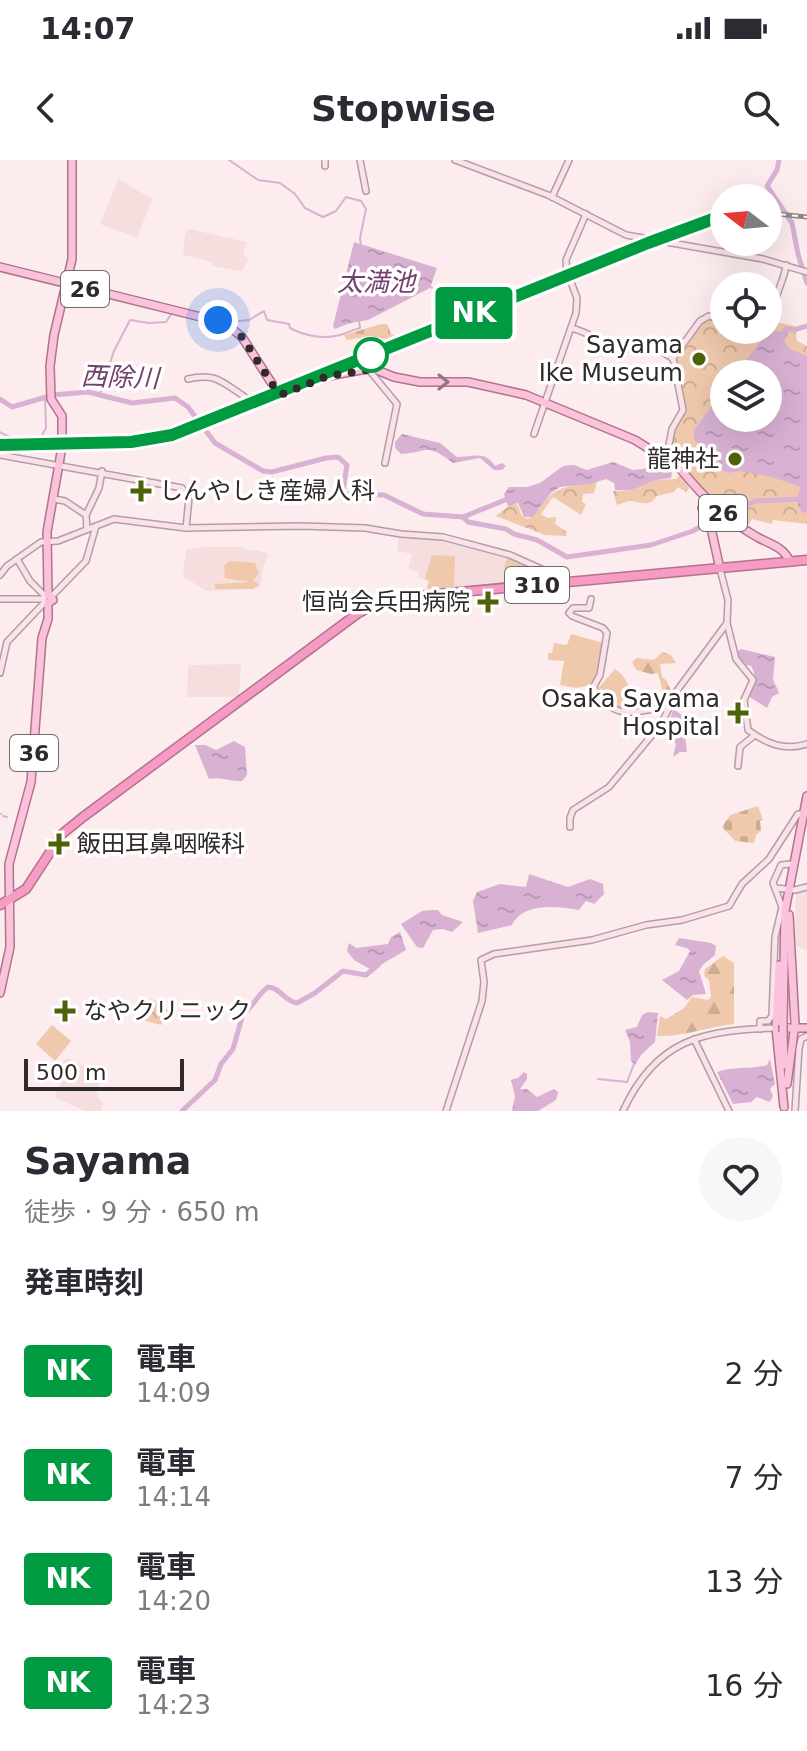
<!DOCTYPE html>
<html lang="ja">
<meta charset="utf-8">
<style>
body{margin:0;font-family:"DejaVu Sans","Noto Sans JP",sans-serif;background:#f7f7f7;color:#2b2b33;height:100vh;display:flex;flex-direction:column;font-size:30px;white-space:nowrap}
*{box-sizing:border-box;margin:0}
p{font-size:26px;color:#7c7c81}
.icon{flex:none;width:44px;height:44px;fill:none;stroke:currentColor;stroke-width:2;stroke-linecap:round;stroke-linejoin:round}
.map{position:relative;height:951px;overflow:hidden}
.panel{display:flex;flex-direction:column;background:#fff;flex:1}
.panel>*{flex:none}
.badge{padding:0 16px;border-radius:6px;font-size:28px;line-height:52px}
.needle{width:52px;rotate:286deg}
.fabs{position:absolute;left:710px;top:24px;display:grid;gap:16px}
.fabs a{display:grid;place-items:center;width:72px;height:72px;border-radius:50%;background:#fff;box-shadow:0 8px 32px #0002;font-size:40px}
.scale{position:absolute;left:24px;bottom:20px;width:160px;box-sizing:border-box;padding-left:8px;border:4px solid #302a2a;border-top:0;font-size:22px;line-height:28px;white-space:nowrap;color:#302a2a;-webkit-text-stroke:6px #fff;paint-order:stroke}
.you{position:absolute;width:40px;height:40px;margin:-20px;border:6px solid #fff;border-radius:50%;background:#1a73e8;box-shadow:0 0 0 12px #1a73e833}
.map>.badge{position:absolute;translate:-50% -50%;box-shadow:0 0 0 4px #fff}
h2{padding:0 24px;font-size:30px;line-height:72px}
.round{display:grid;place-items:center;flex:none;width:84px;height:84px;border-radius:42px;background:#f7f7f7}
.headline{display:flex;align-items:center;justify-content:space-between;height:136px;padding:0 24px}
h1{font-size:38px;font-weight:700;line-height:60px}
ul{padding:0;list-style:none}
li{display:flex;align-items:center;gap:24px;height:104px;padding:0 24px}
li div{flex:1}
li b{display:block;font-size:30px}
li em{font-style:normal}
li .badge{min-width:88px;font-weight:700;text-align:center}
.status{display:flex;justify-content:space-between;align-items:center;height:56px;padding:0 40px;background:#fff;direction:ltr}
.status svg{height:22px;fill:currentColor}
header{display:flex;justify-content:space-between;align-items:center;height:104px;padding:0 24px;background:#fff;font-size:36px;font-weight:700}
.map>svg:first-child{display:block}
</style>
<div class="status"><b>14:07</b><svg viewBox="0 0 49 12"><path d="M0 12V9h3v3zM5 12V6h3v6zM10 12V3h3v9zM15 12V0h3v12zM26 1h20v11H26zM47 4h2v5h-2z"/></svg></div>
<header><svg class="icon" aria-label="back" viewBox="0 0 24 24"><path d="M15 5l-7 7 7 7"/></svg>Stopwise<svg class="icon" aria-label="search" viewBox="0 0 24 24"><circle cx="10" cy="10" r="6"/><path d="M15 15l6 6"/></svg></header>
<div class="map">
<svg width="807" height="951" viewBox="0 0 807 951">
<defs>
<pattern id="forest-firs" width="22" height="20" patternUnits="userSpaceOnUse" patternTransform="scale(2)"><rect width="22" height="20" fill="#f0c9ad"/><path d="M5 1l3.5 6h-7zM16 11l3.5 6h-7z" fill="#cead95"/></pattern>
<pattern id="cemetery-stones" width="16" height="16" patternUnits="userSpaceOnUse" patternTransform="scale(2)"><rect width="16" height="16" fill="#f0c9ad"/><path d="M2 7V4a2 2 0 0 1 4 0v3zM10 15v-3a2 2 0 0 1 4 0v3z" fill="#cead95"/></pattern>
<pattern id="park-crowns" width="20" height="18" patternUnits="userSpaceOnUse" patternTransform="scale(2)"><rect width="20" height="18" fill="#f0c9ad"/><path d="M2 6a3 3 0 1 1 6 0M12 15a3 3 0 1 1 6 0" fill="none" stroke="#cead95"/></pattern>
<pattern id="water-ripples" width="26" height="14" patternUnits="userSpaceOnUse" patternTransform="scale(2)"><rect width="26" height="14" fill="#d8b1d3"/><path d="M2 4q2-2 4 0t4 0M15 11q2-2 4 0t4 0" fill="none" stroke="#ba98b5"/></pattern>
</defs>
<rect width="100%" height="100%" fill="#fceced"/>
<g fill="#f6dedf">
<polygon points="118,19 152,39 137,78 100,64"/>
<polygon points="189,69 247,82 243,95 249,98 242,111 212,106 212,102 183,95 185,74"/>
<polygon points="399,376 449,380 507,397 545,413 538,423 435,433 426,430 429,421 418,417 419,412 408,408 412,394 397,391"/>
<polygon points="206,387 241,387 249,391 258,390 266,393 268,396 262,411 261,426 252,429 206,431 183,416 186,389"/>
<polygon points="241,504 239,537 187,537 188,505"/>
<polygon points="807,731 807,790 796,786 795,752 796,733"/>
<polygon points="67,898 86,906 86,916 100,916 97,936 103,943 101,951 85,951 55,937 65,910 60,905"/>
</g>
<g fill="#f0c9ad">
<polygon points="432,395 455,396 454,429 435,431 427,428 429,421 425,419"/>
<polygon points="507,398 541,413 536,419 509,420 509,412 504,408"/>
<polygon points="230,401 255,403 259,413 253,421 257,422 258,426 252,429 215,429 215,424 250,422 225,418 224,406"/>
<polygon points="571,474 604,483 599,512 592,525 576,528 560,525 564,501 548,500 548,493 552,493 554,483 567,485"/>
<path d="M615,509C630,519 629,531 633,546L630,550H619L596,531Z"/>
<polygon points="52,865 71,881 55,901 36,884"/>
</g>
<g fill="url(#forest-firs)">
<polygon points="662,492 671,495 676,503 660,504 662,517 666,520 672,533 669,538 666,535 664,537 658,513 651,514 636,510 632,502 637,498 654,500"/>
<path d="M723,796L734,803V864C708,867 683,877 657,876L660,856L666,859L683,849L692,837L708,840L711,837L709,820L704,816L705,809Z"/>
</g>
<g fill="url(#cemetery-stones)">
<polygon points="381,164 387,164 391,174 403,179 398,181 369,176 347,180 344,175"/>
<polygon points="758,646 763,660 760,661 761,671 756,675 754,683 735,681 722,667 730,655"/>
</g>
<g fill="url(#park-crowns)" fill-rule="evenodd">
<path d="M710,158L724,163V170H768V159H777L776,162L795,166L797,181L807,186V364L773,360L772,364L752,359L747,367L713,342L671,292L672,270L682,256L674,201L699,164ZM724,214H768V258H724Z"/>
<path d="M680,315L689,328L686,332L678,327L674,332L657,336C648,349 641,341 629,341C625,342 621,344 617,345L613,331L632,330L656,320L676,319Z"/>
<path d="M597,322L594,333L583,334L582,342L586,344L581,355L553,337L541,354L547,358L556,357L555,364L567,372L566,376L545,375L496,356L510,345L517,344L522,356L528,359C540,353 541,343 551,335C562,325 582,325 597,322Z"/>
<polygon points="150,839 157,841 157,846 169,850 161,865 139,859"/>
</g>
<g fill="url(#water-ripples)">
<polygon points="354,82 437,108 430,128 368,160 350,163 335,169 333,166"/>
<path d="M769,170L788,173L784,181L790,189L807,196V353L802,352C795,342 797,337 801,327L772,317L740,311L728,313L713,306L703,295V291L694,279V270L724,230V258H768V214H736Z"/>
<path d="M402,274L440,283L457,297C473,297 485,290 495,306L502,303L506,306L502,310H494L480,298L453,303C424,282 432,292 401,294L395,288V282Z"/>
<polygon points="655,296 662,299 672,313 671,318 656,320 632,330 615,330 614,323 606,319 590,324 560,327 551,333 533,357 524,357 518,343 508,346 504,334 509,327 527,327 540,323 563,306 574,305 587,310 613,302 633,310 644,309"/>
<path d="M741,489L775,497L773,519L779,533L772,537L767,548L748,536C755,526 758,518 751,506L741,504L737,492Z"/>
<polygon points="673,549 691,561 685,576 687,592 680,592 673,597 676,584 672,580 676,571 670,560"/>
<path d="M234,581L245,587L247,615L242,621C231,622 222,616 209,619L195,585H205L216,590Z"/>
<path d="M529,714L568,727L590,719L603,724L604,734L594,744L586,741L579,750C559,746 523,742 512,765L478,773L473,741L477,732L500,724L526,727Z"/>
<polygon points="430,750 438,750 442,755 463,762 452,772 443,769 433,770 423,788 417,787 401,764 422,751"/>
<polygon points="400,772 406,790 372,810 354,800 347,791 349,783 356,788 388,784 391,777"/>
<polygon points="679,778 711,783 716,786 715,795 703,805 699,811 706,834 693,835 687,840 662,820 679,811 690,791 687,788 675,785"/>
<polygon points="648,852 658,853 655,882 641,895 635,905 631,901 630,882 625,870 637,867 642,855"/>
<path d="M770,899L775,924L770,929L773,936L770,942L757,937L751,942L733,944L717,912C733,906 751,910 767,905Z"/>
<polygon points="524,912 527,914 527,919 520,929 527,929 537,937 554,929 558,932 556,940 538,951 512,951 515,936 511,920 518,918"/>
</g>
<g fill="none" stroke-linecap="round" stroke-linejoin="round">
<g stroke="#d8b1d3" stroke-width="2">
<polyline points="229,0 258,20 280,23 295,34 305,48 323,57 336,51 346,37 361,41 366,49 360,78 361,86"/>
<path d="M430,126C440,134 444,149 442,161"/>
<path d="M230,162L249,160L264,151L267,160L289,164L290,168C303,175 321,179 335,176C344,175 351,170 360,168L359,161"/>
<polyline points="100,234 114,191 130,160 149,163 166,162 172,153"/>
<path d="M0,272C12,279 28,282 41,277L46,268L45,238"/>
<polyline points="0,654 1,654"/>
<polyline points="3,656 7,657"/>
<polyline points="598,919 627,922 634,904"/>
</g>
<g stroke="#d8b1d3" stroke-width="5">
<polyline points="779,0 777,10 767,26 792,63 798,94 807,123"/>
<polyline points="782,177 786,169 794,170 807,166"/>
<polyline points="0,239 12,247 53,235 88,232 132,243 175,238 188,247 215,283 263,311 272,312 326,298 338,297 347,305 343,330 345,334 384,335 423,354 463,357 468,362 506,369 514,374 537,380 567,397 651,385 693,371 717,357"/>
<polyline points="728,352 756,341 802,339 807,335"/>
<polyline points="463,357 510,338"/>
<path d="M182,951L215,920L221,904L233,889L243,854C254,846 257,835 268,827C281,828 284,841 297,843L315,833L343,811L366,815L378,805"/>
</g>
<g stroke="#afa0a1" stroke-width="8">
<g id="secondary">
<polyline points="325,0 325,6"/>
<polyline points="360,0 366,31"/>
<polyline points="455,0 548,35 626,75 763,99 807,112"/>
<polyline points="552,37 569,0"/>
<polyline points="567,114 566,100 586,54"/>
<path d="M768,157L774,156C772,138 784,123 786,105"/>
<path d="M571,168C593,173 602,185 618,190C625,192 629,186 636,186C649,184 662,191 672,198"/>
<polyline points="369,210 397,244 385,303"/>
<path d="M188,219C216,212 223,223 245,237"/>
<polyline points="534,274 576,153 577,138 569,117"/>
<polyline points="668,290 672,269 683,250 673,198 700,161 709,156 724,161"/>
<polyline points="0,295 182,328 189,338 186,368"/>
<polyline points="54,339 65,341 86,355 87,369"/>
<polyline points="86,355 99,328 102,311"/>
<polyline points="17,399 30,421 45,436"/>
<path d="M720,409L728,440L727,463L736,499L753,520L744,540L748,570C767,584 784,591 807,584"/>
<polyline points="0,415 7,406 41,382 58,381 114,359 186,368 301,366 365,368 401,374 443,377 510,395 548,412 564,423"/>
<polyline points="52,436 86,401 96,366"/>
<polyline points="0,439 44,439"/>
<path d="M591,439L589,448H573L569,453L572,456L603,468L607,473L600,515L594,526C595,534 599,536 605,542C625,562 644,546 668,549"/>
<polyline points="0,513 7,482 45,442"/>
<polyline points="738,606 740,587 755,575"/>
<polyline points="570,667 570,658 573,650 609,627 662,563 676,532 727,463"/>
<polyline points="775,728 795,730 807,727"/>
<polyline points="760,869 760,861 768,861 772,856 775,777 782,747 773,723 781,705 790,704"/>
<polyline points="694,879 729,951"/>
<polyline points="446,951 482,841 484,822 481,800 494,794 592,780 646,765 682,760 729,746 742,724 769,699 798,654 806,654"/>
<path d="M623,951C656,879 703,870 776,868"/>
<polyline points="795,951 799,889 801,879 807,876"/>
</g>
</g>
<g stroke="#b1738d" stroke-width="10">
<g id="primary">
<path d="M0,107L225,163L242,177L276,230L283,234L328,216L372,208L394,217L420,222H468L526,235L635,280L651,290H668L670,296C695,328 720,356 757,377C770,384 784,387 790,402"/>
<polyline points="706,340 702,348 711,368 720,409"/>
<polyline points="779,805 776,868 784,947"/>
<polyline points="0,833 10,787 9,704 31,622 42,478 48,459 48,443 53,440 48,434 47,372 62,287 62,256 51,239 50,206 54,175 72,99 72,0"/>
<polyline points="783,865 785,751 807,636"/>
<polyline points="778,868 807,868"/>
<polyline points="783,872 784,905"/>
<polyline points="787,924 795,864 789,755"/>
</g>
</g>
<g stroke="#b1738d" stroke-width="11">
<polyline id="highway" points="0,745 26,729 62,674 83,657 357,454 377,443 395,438 807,400"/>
</g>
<use href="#secondary" stroke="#fce1ed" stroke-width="5"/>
<use href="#primary" stroke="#fac3db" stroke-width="7"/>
<use href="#highway" stroke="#f69bc3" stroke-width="8"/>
<g stroke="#928787" stroke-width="5">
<g id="rail">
<polyline points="768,53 807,57"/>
<polyline points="0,285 131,282 172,275 697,64 724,56"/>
</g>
</g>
<use href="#rail" stroke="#fff" stroke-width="2" stroke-dasharray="6" stroke-linecap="butt"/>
<g stroke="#b1738d" stroke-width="10" stroke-linecap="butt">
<polyline id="primary-bridge" points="783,872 783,865"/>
</g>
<use href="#primary-bridge" stroke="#fac3db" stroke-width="7"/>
</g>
<defs><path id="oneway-chevron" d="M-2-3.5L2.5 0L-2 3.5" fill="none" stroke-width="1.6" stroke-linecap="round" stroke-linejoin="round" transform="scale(2)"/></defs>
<use stroke="#957682" href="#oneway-chevron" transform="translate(443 222)"/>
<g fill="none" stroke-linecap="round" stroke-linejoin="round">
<g stroke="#fff" stroke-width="18">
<polyline id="line" points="0,285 131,282 172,275 648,83 724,55"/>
</g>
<use href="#line" stroke="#009a41" stroke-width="12"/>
<polyline stroke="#302a2a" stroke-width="8" stroke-dasharray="0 14.4" points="218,160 242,177 276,230 283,234 328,216 368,210 372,208 371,195"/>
</g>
<circle fill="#fff" stroke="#009a41" stroke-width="4" cx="371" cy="195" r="16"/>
<g fill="#4f6109" stroke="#fff" stroke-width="3">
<circle cx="699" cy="199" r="8"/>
<circle cx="735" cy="299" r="8"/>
<path d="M137 319h8v8h8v8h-8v8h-8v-8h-8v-8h8z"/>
<path d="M484 430h8v8h8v8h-8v8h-8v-8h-8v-8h8z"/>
<path d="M734 541h8v8h8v8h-8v8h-8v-8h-8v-8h8z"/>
<path d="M55 672h8v8h8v8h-8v8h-8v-8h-8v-8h8z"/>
<path d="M61 839h8v8h8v8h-8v8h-8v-8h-8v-8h8z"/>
</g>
<g text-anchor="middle" stroke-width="7" stroke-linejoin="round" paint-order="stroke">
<g fill="#fff" stroke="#6e6a6a" stroke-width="2">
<rect x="61" y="111" width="48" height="36" rx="6"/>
<rect x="699" y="335" width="48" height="36" rx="6"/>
<rect x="505" y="407" width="64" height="36" rx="6"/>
<rect x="10" y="575" width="48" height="36" rx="6"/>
</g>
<g font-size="22" font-weight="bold" fill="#302a2a">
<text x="85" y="137">26</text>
<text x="723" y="361">26</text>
<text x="537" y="433">310</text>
<text x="34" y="601">36</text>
</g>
<g font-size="24" fill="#302a2a" stroke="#fff" text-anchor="end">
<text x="683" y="193">Sayama<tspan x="683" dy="28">Ike Museum</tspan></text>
<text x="719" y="307">龍神社</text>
<text x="159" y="339" text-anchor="start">しんやしき産婦人科</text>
<text x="470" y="450">恒尚会兵田病院</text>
<text x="720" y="547">Osaka Sayama<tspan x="720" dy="28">Hospital</tspan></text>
<text x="77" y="692" text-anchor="start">飯田耳鼻咽喉科</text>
<text x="83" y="859" text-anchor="start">なやクリニック</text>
</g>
<g font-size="26" font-style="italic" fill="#71406c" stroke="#fff">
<text x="376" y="131">太満池</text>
<text transform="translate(120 217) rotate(2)" y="9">西除川</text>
</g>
</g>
</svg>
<div class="fabs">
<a><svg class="needle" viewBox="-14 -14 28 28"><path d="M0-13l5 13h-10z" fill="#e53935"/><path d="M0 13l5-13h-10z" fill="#7c7c81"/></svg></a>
<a><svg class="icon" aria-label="locate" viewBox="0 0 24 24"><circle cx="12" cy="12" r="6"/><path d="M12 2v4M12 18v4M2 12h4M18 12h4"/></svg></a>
<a><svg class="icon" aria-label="layers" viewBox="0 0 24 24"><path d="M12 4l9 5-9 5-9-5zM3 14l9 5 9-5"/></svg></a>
</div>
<div class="scale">500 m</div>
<div class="you" style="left:218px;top:160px"></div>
<b class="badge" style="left:474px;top:153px;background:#009a41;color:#fff">NK</b>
</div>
<section class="panel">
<div class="headline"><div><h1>Sayama</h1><p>徒歩 · 9 分 · 650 m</p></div><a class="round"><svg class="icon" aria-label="heart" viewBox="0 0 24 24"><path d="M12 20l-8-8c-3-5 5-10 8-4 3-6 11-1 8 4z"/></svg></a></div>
<h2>発車時刻</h2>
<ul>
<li><span class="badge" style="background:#009a41;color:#fff">NK</span><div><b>電車</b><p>14:09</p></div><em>2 分</em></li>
<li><span class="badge" style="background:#009a41;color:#fff">NK</span><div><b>電車</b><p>14:14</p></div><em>7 分</em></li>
<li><span class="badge" style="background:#009a41;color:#fff">NK</span><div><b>電車</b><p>14:20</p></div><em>13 分</em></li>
<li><span class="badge" style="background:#009a41;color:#fff">NK</span><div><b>電車</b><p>14:23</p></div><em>16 分</em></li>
</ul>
</section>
